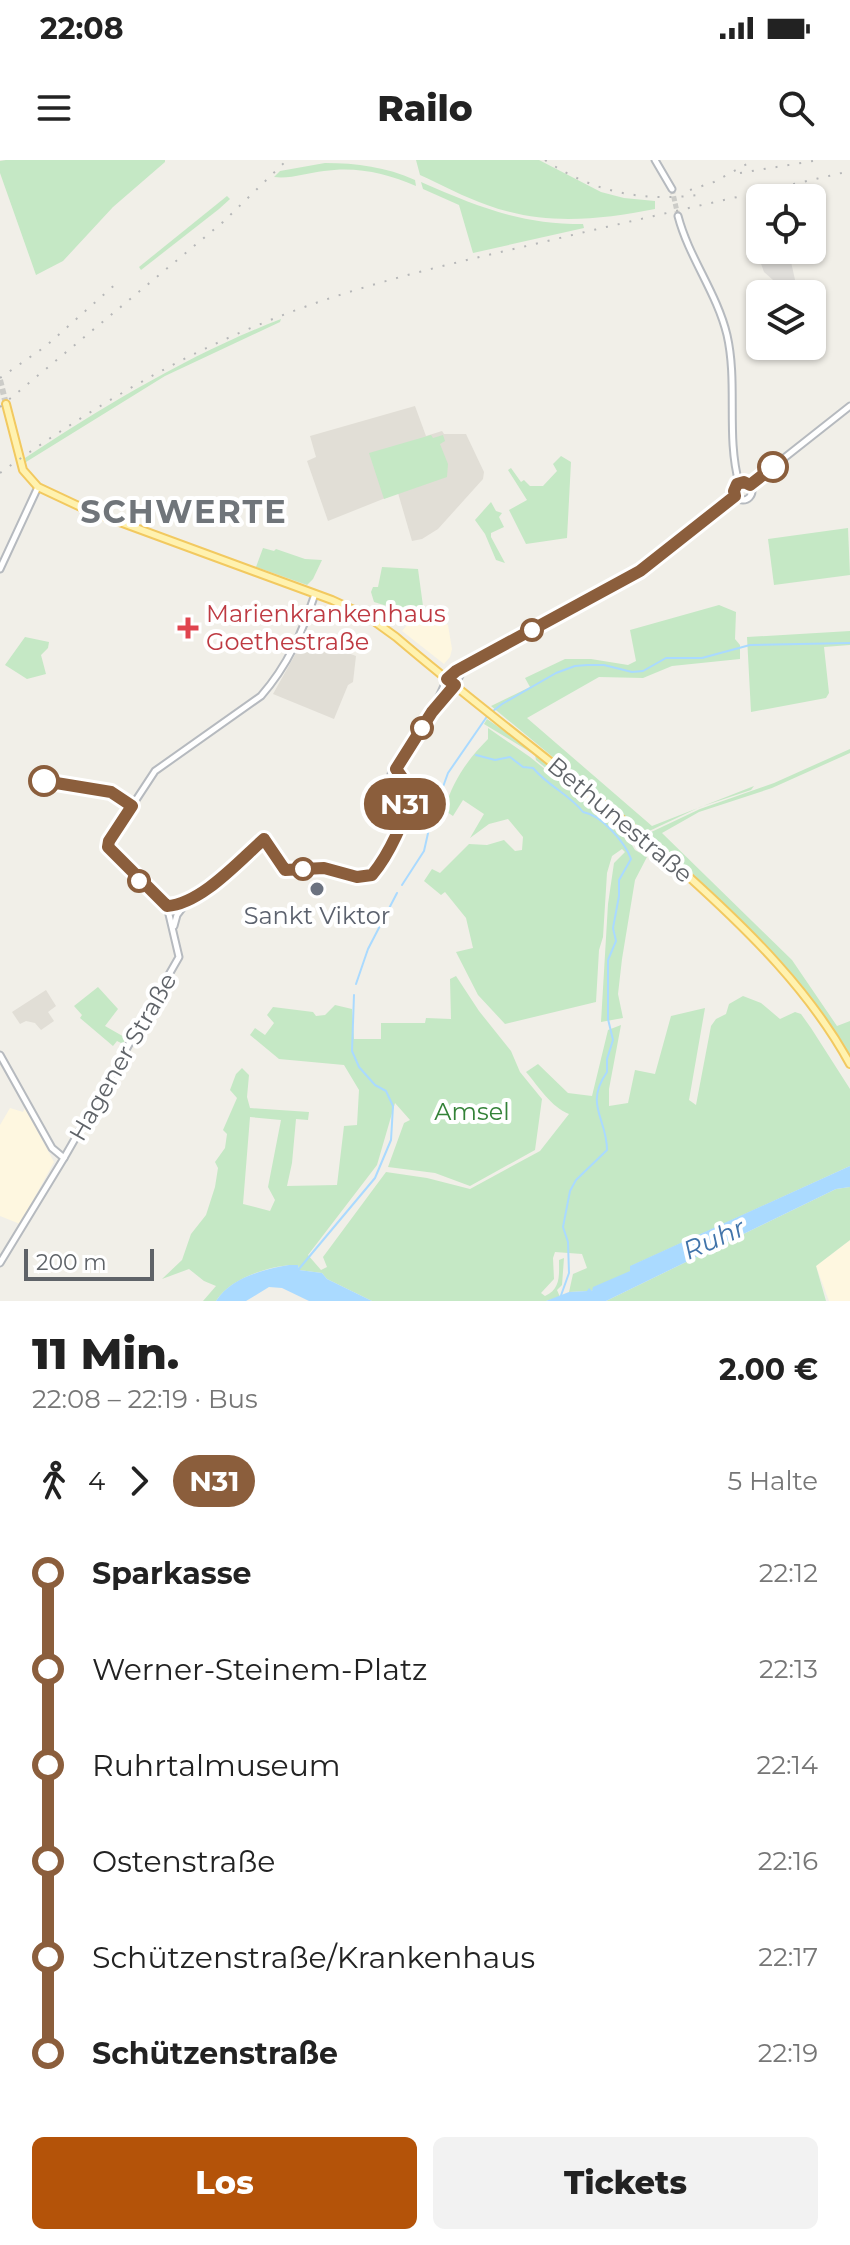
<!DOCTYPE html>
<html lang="de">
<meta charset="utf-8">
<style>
body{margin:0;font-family:Montserrat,sans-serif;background:#f2f2f2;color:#222;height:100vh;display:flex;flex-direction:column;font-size:30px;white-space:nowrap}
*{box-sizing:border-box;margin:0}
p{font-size:26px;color:#767676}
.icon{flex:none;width:44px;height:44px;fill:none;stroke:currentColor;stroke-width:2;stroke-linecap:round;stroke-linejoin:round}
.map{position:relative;height:1141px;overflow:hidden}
.drawer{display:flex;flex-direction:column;background:#fff;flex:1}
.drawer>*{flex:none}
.badge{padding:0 16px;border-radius:26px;font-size:28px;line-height:52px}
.controls{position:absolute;left:746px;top:24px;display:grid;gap:16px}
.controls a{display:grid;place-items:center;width:80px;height:80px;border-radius:12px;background:#fff;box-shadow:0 2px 6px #0004;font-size:40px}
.scale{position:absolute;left:24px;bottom:20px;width:130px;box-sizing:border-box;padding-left:8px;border:4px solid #5f6368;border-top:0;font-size:22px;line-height:28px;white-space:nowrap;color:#5f6368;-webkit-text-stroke:6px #fff;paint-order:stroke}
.map>.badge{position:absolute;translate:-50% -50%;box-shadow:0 0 0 4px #fff}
.legs{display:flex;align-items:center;gap:12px;height:88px;padding:0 32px;font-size:26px}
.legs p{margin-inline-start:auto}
.overview{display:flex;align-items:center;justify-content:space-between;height:136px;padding:0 32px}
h1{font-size:44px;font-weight:800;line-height:60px}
.button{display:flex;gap:16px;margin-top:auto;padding:16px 32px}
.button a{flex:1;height:92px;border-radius:12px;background:#b45309;color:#fff;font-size:32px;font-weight:800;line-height:92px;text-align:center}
.button a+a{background:#f2f2f2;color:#222}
ul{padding:0 32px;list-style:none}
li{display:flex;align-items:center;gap:28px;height:96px;font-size:30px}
li i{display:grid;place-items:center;width:12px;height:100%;margin:0 10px;background:currentColor}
li i::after{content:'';width:20px;height:20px;margin:-10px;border:6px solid;border-radius:50%;background:#fff}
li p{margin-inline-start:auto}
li:first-child i{background:linear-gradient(#0000 50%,currentColor 0)}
li:last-child i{background:linear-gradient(currentColor 50%,#0000 0)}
.status{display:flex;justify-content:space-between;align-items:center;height:56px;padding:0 40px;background:#fff;direction:ltr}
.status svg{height:22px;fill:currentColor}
header{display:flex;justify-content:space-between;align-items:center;height:104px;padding:0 32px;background:#fff;font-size:36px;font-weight:800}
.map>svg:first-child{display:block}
</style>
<div class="status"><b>22:08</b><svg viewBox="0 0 49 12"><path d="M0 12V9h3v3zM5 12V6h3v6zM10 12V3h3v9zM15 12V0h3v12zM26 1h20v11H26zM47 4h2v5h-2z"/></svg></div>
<header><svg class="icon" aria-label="menu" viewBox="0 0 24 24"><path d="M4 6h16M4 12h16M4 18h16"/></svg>Railo<svg class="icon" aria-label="search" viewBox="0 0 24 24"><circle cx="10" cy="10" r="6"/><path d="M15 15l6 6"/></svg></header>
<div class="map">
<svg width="850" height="1141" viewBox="0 0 850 1141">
<rect width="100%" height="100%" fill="#f1efe8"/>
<g fill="#fef7e0">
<polygon points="416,454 430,462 445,462 448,465 452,489 450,497 444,504 402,471"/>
<polygon points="10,948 23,952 25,948 54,1002 20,1064 0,1056 0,965"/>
<polygon points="850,1080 850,1141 829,1141 816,1106"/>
</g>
<polygon fill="#e0deda" points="763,90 789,93 798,133 782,128 764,112 760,101"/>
<g fill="#e1ded6">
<polygon points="415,246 426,276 442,271 444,274 466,274 484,312 483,319 438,369 422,379 412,381 398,333 328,361 307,301 316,297 310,276"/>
<polygon points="305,477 356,496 353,522 348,525 334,559 273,534"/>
<polygon points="46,830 56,846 48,852 54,861 41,870 35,863 26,861 20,864 12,852"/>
</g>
<g fill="#c5e8c5" fill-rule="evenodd">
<polygon points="6,0 165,0 165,2 113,47 63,101 36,115 0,13 0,1"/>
<path d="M416,0H539L601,32L624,38L655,41V49C598,60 544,66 487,45C464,37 442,25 420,15Z"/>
<path d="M325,3C357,3 386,7 415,20L416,26C387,13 355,6 324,11C307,13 291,19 274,17L280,11Z"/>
<path d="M421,22C479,47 519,64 583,64L584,68L473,93L459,45L423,29Z"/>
<polygon points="227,36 230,39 219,49 141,110 139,107"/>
<path d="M281,159L280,162L165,216L26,302L25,298C106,245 190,194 281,159Z"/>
<polygon points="431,275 433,278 443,275 445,281 440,284 448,304 447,317 384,339 369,293"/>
<polygon points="561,296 571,302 567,378 526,384 509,350 527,340 508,310 511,308 521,322 524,320 530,326 543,326 557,311 553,304"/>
<polygon points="491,342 496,351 502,353 499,357 504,367 491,373 491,377 505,403 496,400 485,374 475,360"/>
<polygon points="848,368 850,415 774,425 768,379"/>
<polygon points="263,388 274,391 276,389 305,399 322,400 313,419 307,425 256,407"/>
<polygon points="382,407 418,409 423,446 419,450 403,451 374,442 371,432 373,427 378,427"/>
<polygon points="719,445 736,452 735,479 740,485 740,499 672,506 643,518 599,517 527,558 652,666 754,626 751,630 700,647 645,673 491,546 530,527 525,518 565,499 591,499 628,505 636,501 630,470"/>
<polygon points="850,471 850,485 824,487 829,533 826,538 751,552 747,477"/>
<polygon points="25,477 49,482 48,488 41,495 46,514 27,519 5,505"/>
<polygon points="487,559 523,584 637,678 625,673 536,600 535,595 484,564"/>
<path d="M488,568L530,597L632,680L630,682L635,690L647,697L635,720L622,799L618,834L623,858L601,862L608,744L614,703L625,692L622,689L612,696L607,713L603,777L599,790L596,842L505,864L478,835L456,792L473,788L466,758L445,732L441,735L424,721L432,709L440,713L469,684L487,685L504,680L515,691L522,690L523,677L508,659L489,664L470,678L484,654L463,640L453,656L444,650C453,621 467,600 488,579Z"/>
<path d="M850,589V593L772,628L699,652L662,673L792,800L837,866L850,861V897C794,808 725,743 647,674L700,649L774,623Z"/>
<path d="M456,816L479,851L511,891L520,912L542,939L535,990L470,1026L435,1013L388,1007L404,963L410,960L395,943L377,1005L308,1095L321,1110L327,1107L323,1097L386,1012L427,1018L470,1029L540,991L569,954C551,947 539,927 526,912L538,904L568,933L592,936L608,870L621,865L609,929V946L628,943L635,910L655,914L671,856L705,848L689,940L696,945L711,866L716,859L726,854L729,844L743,836L761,843L780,859L795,852L801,854L811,868L850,929V1006L631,1106V1111L591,1131L589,1129L588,1131L569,1132L573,1114L587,1108L582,1094L555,1092L553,1098L554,1119L541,1133L545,1136C561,1129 559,1115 559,1100L564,1098L562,1125L557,1130L560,1137L546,1141H372L327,1119L322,1113L299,1110L298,1105C273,1104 230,1118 216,1141H203L216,1126L204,1121L189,1109L162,1119L182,1100L191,1074L206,1055L215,1027L218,1008L215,1002L225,988L227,974L223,970L237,938L230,930L236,914L242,908L249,915L247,937L250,948L309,952L308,960L296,959L292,1003L287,1026L337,1025L344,966L357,965L359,930L344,905L279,899L250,875L255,868L265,875L274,863L267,855L273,847L313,852L316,856L325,855L335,845L352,849L354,879H381V863H425L426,858L451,859L450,819ZM250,957L281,960L268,1027L275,1040L270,1051L243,1044Z"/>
<polygon points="98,827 118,849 105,866 126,878 123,884 117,881 113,886 80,858 82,855 74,846"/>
<polygon points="850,1027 850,1080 816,1106 826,1141 606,1141 836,1029"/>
</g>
<g fill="#aadaff">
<polygon points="850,1006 850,1027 836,1029 606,1141 546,1141 569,1132 587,1131 589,1128 592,1131 593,1127 630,1111 630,1106"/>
<path d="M289,1105H298L299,1110L322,1113L327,1119L372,1141H309L282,1128L269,1127L246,1141H216C230,1118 264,1109 289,1105Z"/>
</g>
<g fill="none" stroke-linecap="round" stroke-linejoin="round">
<g stroke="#aadaff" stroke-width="2">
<path d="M476,595L495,600L510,597L523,607L533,608C548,626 570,635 583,652C601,655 625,682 631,699L619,720V736L613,768L616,781L608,800V859L613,880L607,899V912C584,945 607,958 607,990L576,1020L570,1031L563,1067L568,1082L569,1113L559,1141"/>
<polyline points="402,725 424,691 431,660 448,613 488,555 502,544 556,513 575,506 587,505 604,505 632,512 643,511 666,498 702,498 750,485 850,483"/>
<polyline points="356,824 368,789 397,733"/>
<polyline points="298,1110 375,1018 391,980 393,946 386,931 375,925 359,907 352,891 354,835"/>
</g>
<polyline stroke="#ccccc8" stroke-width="5" stroke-dasharray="5 2.5" stroke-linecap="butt" points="672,29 678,56"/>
<polyline stroke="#ccccc8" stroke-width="6" stroke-dasharray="6 3" stroke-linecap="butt" points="0,220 6,244"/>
<g stroke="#b6babf" stroke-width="9">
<g id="secondary">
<polyline points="655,0 672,29"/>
<path d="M678,56C689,98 717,133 727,175C738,223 726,276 739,323"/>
<circle cx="743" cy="331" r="9"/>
<polyline points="750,325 850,246"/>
<polyline points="0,409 38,327"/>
<polyline points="437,546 455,525 464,508"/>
<polyline points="391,614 404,622"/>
<path d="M167,746C201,745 239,701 264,679L285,710L324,708L357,717L372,715C387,697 409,656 408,632C407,623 401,616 396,609L432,552L447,519L453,512L640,411L735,336"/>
<polyline points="174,766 177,755 186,743"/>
<polyline points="0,895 52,988 64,998"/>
<path d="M0,1103L64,998L179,797L167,746L110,690L109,681L155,611L261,536C288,505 302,473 315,434"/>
</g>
</g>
<g stroke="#f2c960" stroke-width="10">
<path id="primary" d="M6,244L23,310L38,327L87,350L332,440L367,456L396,477C492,559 594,632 688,716C749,771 810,831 850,904"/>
</g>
<use href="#secondary" stroke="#fff" stroke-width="5"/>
<use href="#primary" stroke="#fff2af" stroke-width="6"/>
<g stroke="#b6b7b8" stroke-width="2" stroke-dasharray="2 10" stroke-linecap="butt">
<path d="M545,0C594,33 647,43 705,34"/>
<polyline points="740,13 819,0"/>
<polyline points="690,30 714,22 754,0"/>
<polyline points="0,218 46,186 119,121"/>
<polyline points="0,247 223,62 287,0"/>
<path d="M0,313C82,254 169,201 263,163C350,127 440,106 531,85C637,59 744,36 850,11"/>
</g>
</g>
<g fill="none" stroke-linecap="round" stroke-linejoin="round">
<g stroke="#fff" stroke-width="18">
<path id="line-1" d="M44,621L111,632L132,646L109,681L108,687L167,746C201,744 239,701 264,679L285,710L324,708L357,717L372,715C387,697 409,656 408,632C407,623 401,616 396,609L432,552L455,525L447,519L456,511L640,411L735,336L734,331L737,324L744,322L750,325L773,307"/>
</g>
<use href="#line-1" stroke="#8b5e3c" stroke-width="12"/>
</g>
<g fill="#fff" stroke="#8b5e3c" stroke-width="4">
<circle cx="773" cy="307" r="14"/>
<circle cx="532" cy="470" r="10"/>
<circle cx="422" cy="568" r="10"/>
<circle cx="44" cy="621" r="14"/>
<circle cx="303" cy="709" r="10"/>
<circle cx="139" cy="721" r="10"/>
</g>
<path fill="#e0444e" stroke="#fff" stroke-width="3" d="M184 456h8v8h8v8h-8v8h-8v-8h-8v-8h8z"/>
<circle fill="#6b7280" stroke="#fff" stroke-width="3" cx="317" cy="729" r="8"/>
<g text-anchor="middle" stroke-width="8" stroke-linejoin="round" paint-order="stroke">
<g font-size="24" fill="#be3a42" stroke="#fff" text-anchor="start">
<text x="206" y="462">Marienkrankenhaus<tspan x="206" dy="28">Goethestraße</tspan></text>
</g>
<g font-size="24" fill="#5f6368" stroke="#fff">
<text transform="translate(620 660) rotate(40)" y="8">Bethunestraße</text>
<text transform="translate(123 897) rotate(-60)" y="8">Hagener Straße</text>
</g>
<g font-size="24" fill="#5b616d" stroke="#fff">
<text x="317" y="764">Sankt Viktor</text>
</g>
<g font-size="24" fill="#348238" stroke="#fff">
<text x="472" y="960">Amsel</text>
</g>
<g font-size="26" font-style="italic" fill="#4174aa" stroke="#fff">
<text transform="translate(714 1079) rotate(-24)" y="9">Ruhr</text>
</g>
<g font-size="32" font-weight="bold" letter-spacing="2" fill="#70757a" stroke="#fff">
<text x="184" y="363">SCHWERTE</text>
</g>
</g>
</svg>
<div class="controls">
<a><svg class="icon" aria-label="locate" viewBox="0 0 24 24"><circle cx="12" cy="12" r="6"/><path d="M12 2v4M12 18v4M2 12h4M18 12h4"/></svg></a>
<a><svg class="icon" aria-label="layers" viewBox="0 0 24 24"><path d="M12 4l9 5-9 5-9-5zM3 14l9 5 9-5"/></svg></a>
</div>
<div class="scale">200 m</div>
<b class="badge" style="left:405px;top:644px;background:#8b5e3c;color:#fff">N31</b>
</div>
<section class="drawer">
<div class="overview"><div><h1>11 Min.</h1><p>22:08 – 22:19 · Bus</p></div><b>2.00 €</b></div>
<div class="legs"><svg class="icon" aria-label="walk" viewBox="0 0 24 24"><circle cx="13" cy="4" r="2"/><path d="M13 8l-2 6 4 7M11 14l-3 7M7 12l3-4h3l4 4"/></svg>4<svg class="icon" aria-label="forward" viewBox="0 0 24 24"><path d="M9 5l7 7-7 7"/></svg><b class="badge" style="background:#8b5e3c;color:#fff">N31</b><p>5 Halte</p></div>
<ul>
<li><i style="color:#8b5e3c"></i><b>Sparkasse</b><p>22:12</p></li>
<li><i style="color:#8b5e3c"></i><span>Werner-Steinem-Platz</span><p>22:13</p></li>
<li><i style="color:#8b5e3c"></i><span>Ruhrtalmuseum</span><p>22:14</p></li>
<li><i style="color:#8b5e3c"></i><span>Ostenstraße</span><p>22:16</p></li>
<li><i style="color:#8b5e3c"></i><span>Schützenstraße/Krankenhaus</span><p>22:17</p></li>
<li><i style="color:#8b5e3c"></i><b>Schützenstraße</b><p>22:19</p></li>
</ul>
<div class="button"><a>Los</a><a>Tickets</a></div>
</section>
